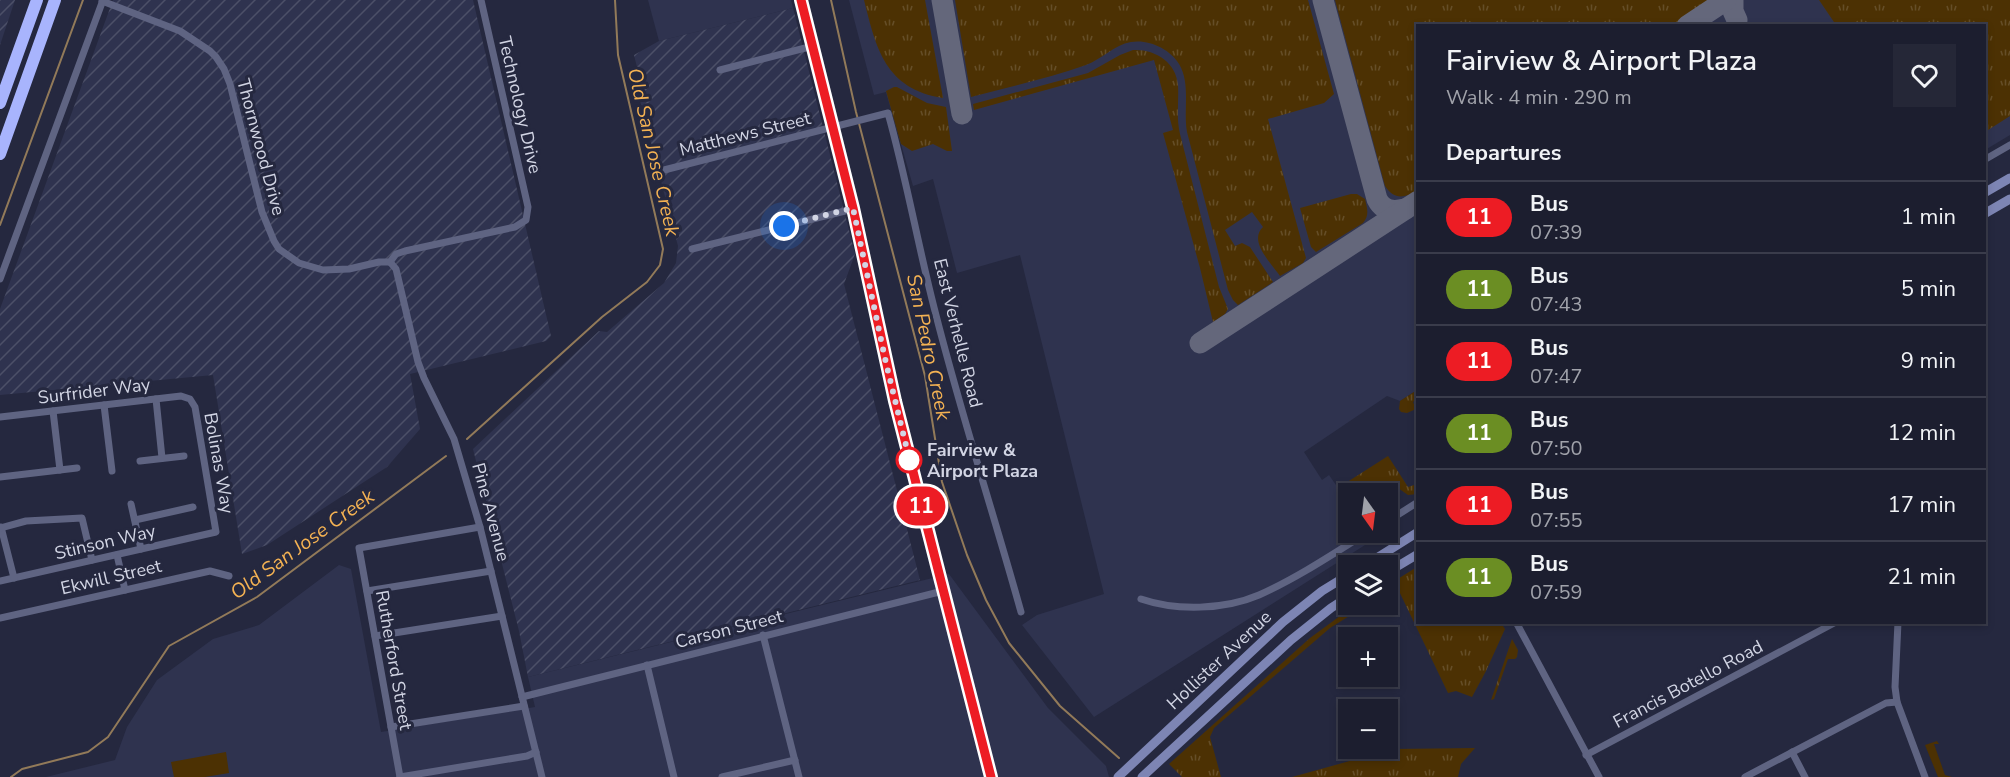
<!DOCTYPE html>
<meta charset="utf-8">
<style>
body{margin:0;font-family:"Nunito Sans",sans-serif;background:#252737;color:#f1f3f6;height:100vh;display:flex;flex-direction:column;font-size:22px;white-space:nowrap}
*{box-sizing:border-box;margin:0}
p{font-size:20px;color:#a0a2aa}
.icon{flex:none;width:33px;height:33px;fill:none;stroke:currentColor;stroke-width:2;stroke-linecap:round;stroke-linejoin:round}
.map{position:relative;flex:1;overflow:hidden}
.side{position:absolute;left:1416px;top:24px;width:570px;height:600px;display:flex;flex-direction:column;background:#1c1e2f;border-radius:0px;box-shadow:0 3px 9px #0003,0 0 0 2px #3a3c4b}
.side>*{flex:none}
.badge{padding:0 12px;border-radius:20px;font-size:21px;line-height:39px}
.needle{width:39px;rotate:166deg}
.tools{position:absolute;left:1338px;top:483px;display:grid;gap:12px}
.tools a{display:grid;place-items:center;width:60px;height:60px;border-radius:0px;background:#1c1e2f;box-shadow:0 3px 9px #0003,0 0 0 2px #3a3c4b;font-size:30px}
.you{position:absolute;width:30px;height:30px;margin:-15px;border:4px solid #fff;border-radius:50%;background:#1a73e8;box-shadow:0 0 0 9px #1a73e833}
.map>.badge{position:absolute;translate:-50% -50%;box-shadow:0 0 0 3px #fff}
h2{padding:0 30px;font-size:22px;line-height:54px}
.round{display:grid;place-items:center;flex:none;width:63px;height:63px;border-radius:0px;background:#252737}
.summary{display:flex;align-items:center;justify-content:space-between;height:102px;padding:0 30px}
h1{font-size:28px;font-weight:600;line-height:45px}
ul{padding:0;list-style:none}
li{display:flex;align-items:center;gap:18px;height:72px;padding:0 30px;border-top:2px solid #3a3c4b}
li div{flex:1}
li b{display:block;font-size:22px}
li em{font-style:normal}
li .badge{min-width:66px;font-weight:700;text-align:center}
.map>svg:first-child{display:block}
</style>
<div class="map">
<svg width="2010" height="777" viewBox="0 0 2010 777">
<defs>
<pattern id="industrial-furrows" width="10" height="10" patternUnits="userSpaceOnUse" patternTransform="scale(1.5)"><rect width="10" height="10" fill="#2f334f"/><path d="M-1 1l2-2M0 10L10 0M9 11l2-2" fill="none" stroke="#4c5068"/></pattern>
<pattern id="grass-tufts" width="24" height="20" patternUnits="userSpaceOnUse" patternTransform="scale(1.5)"><rect width="24" height="20" fill="#4c3103"/><path d="M3 7l-1-3M5 7V3M7 7l1-3M15 17l-1-3M17 17v-4M19 17l1-3" fill="none" stroke="#654e28"/></pattern>
</defs>
<rect width="100%" height="100%" fill="#25283f"/>
<g fill="#2f334f">
<polygon points="648,0 791,0 793,8 659,41"/>
<polygon points="849,0 2010,0 2010,135 1985,150 1984,26 1418,26 1417,390 1400,401 1387,396 1304,452 1322,480 1329,475 1338,488 1341,486 1348,499 1348,532 1384,533 1094,717 1022,625 1037,615 1104,594 1020,255 957,273 933,179 913,186 886,92 874,95"/>
<polygon points="339,565 351,569 381,732 535,707 528,677 949,574 1048,708 1106,766 1109,777 46,777 115,760 127,727 157,680 213,639 259,625"/>
</g>
<g fill="url(#industrial-furrows)">
<polygon points="0,0 15,0 0,45"/>
<polygon points="113,0 473,0 551,336 546,341 410,374 420,429 387,467 267,545 242,554 213,375 0,395 0,309"/>
<polygon points="793,8 855,254 844,284 920,580 528,677 519,631 473,449 599,331 607,332 664,283 676,263 678,246 639,97 641,83 634,55 659,41"/>
</g>
<g fill="url(#grass-tufts)">
<path d="M864,0H925L943,98C885,89 876,48 864,0Z"/>
<path d="M955,0H1308L1334,94L1324,103L1268,119L1306,258L1303,263L1280,276C1271,263 1248,241 1263,227L1252,212L1225,230L1235,246L1242,243L1250,247L1273,282L1238,305L1233,300L1228,290L1187,132C1183,110 1191,84 1179,64C1170,49 1149,39 1131,42C1114,45 1102,59 1086,65C1049,78 1009,87 971,97Z"/>
<path d="M1335,0H1711L1674,25L1418,26L1417,191C1404,198 1394,200 1385,186Z"/>
<polygon points="1819,0 2010,0 2010,116 1985,132 1984,26 1836,25"/>
<path d="M1133,50C1155,49 1176,62 1178,85C1179,102 1176,117 1180,134L1219,287L1228,309L1225,314L1213,322L1200,268L1163,133L1173,130L1154,60L974,110L973,104L1088,73L1120,55Z"/>
<polygon points="894,87 897,87 927,103 946,107 952,151 947,151 933,144 912,151 901,144 886,91"/>
<path d="M1351,194H1357L1365,199C1367,208 1370,215 1363,223L1316,252L1311,247L1300,208Z"/>
<polygon points="1417,390 1417,399 1413,402 1416,409 1407,413 1401,412 1399,409 1400,401"/>
<polygon points="1388,456 1408,487 1417,484 1417,494 1408,495 1398,488 1387,490 1383,493 1348,494 1348,499 1341,486"/>
<polygon points="1417,567 1418,622 1501,623 1505,629 1486,671 1472,697 1456,691 1448,693 1398,589 1395,588 1388,592 1388,585"/>
<polygon points="1355,605 1367,605 1330,628 1214,728 1210,737 1221,777 1182,777 1169,764 1310,638"/>
<polygon points="1512,639 1518,650 1517,657 1515,659 1508,659 1494,699 1491,700"/>
<polygon points="1475,748 1461,764 1458,777 1292,777 1393,749"/>
</g>
<g fill="#4c3103">
<polygon points="1937,741 1939,744 1934,744 1945,775 1952,777 1938,777 1925,745"/>
<polygon points="226,752 229,773 205,777 174,777 171,762"/>
</g>
<g fill="none" stroke-linecap="round" stroke-linejoin="round">
<g stroke="#927a59" stroke-width="2">
<polyline points="831,0 856,112 925,376 942,482 967,555 986,600 1009,643 1060,706 1119,758"/>
<polyline points="0,225 83,0"/>
<polyline points="467,439 602,317 647,282 660,265 663,249 618,55 615,0"/>
<polyline points="11,777 22,769 88,752 108,737 169,646 257,597 446,456"/>
</g>
<g stroke="#64677b" stroke-width="21">
<polyline points="942,0 962,114"/>
<path d="M1323,0L1377,199C1383,211 1393,212 1405,209"/>
<polyline points="1733,0 1733,11 1737,20"/>
<polyline points="1687,26 1726,0"/>
<polyline points="1200,343 1418,201"/>
</g>
<g stroke="#5f6482" stroke-width="7">
<polyline points="102,1 180,31 210,51 216,57 224,69 230,84 262,212 274,241 279,249 299,263 323,270 349,269 379,262 390,262 396,254 405,251 515,227 526,220 528,207 481,0"/>
<polyline points="720,70 813,46"/>
<polyline points="1984,160 2010,145"/>
<path d="M664,170L888,113C904,170 915,229 929,287C955,396 991,504 1021,612"/>
<polyline points="692,249 853,209"/>
<polyline points="390,262 396,269 418,362 424,378 454,439 480,527 542,777"/>
<polyline points="0,279 103,0"/>
<polyline points="156,399 162,458"/>
<polyline points="104,405 112,471"/>
<polyline points="53,411 60,470"/>
<polyline points="0,417 181,396 190,399 195,407 216,532 0,581"/>
<polyline points="140,461 184,456"/>
<polyline points="0,477 77,468"/>
<polyline points="131,504 141,549"/>
<polyline points="135,520 193,507"/>
<polyline points="1388,521 1418,502"/>
<polyline points="1,527 14,578"/>
<polyline points="0,528 26,521 82,518 92,560"/>
<polyline points="117,555 125,590"/>
<polyline points="367,591 491,571"/>
<path d="M1141,599C1176,611 1224,610 1259,595C1297,578 1333,554 1368,532"/>
<polyline points="0,618 210,571 229,576"/>
<polyline points="1516,622 1599,777"/>
<polyline points="1898,622 1895,687 1897,702 1925,777"/>
<polyline points="763,635 799,777"/>
<polyline points="375,636 502,616"/>
<polyline points="647,665 674,777"/>
<polyline points="522,697 943,591"/>
<polyline points="391,727 524,706"/>
<polyline points="1792,752 1805,777"/>
<polyline points="1586,755 1836,622"/>
<polyline points="400,777 359,548 480,527"/>
<polyline points="400,777 527,756 536,752"/>
<polyline points="722,777 795,760"/>
<polyline points="1745,777 1886,703 1897,702"/>
</g>
<g stroke="#7d85b4" stroke-width="9">
<polyline points="801,0 853,209 895,401 991,777"/>
<polyline points="1984,193 2010,178"/>
<polyline points="1984,214 2010,199"/>
<polyline points="1364,566 1418,532"/>
<polyline points="1388,572 1418,554"/>
<polyline points="1118,777 1283,622 1322,591 1348,575"/>
<polyline points="1142,777 1291,640 1331,608 1348,597"/>
</g>
<g stroke="#a8b4fd" stroke-width="12">
<polyline points="0,103 37,0"/>
<polyline points="0,154 55,0"/>
</g>
</g>
<g fill="none" stroke-linecap="round" stroke-linejoin="round">
<g stroke="#fff" stroke-width="14">
<polyline id="line" points="801,0 853,208 895,401 991,777"/>
</g>
<use href="#line" stroke="#ed1c24" stroke-width="9"/>
<polyline stroke="#d2d5e4" stroke-width="6" stroke-dasharray="0 10.8" points="784,226 853,208 886,363 911,466 909,460"/>
</g>
<circle fill="#fff" stroke="#ed1c24" stroke-width="3" cx="909" cy="460" r="12"/>
<g text-anchor="middle" stroke-width="6" stroke-linejoin="round" paint-order="stroke">
<g font-size="18" fill="#d2d5e4" stroke="#25283f">
<text transform="translate(520 105) rotate(77)" y="6">Technology Drive</text>
<text transform="translate(745 134) rotate(-14)" y="6">Matthews Street</text>
<text transform="translate(261 147) rotate(75)" y="6">Thornwood Drive</text>
<text transform="translate(958 333) rotate(76)" y="6">East Verhelle Road</text>
<text transform="translate(94 391) rotate(-7)" y="6">Surfrider Way</text>
<text transform="translate(219 463) rotate(80)" y="6">Bolinas Way</text>
<text transform="translate(491 512) rotate(75)" y="6">Pine Avenue</text>
<text transform="translate(105 542) rotate(-13)" y="6">Stinson Way</text>
<text transform="translate(111 577) rotate(-13)" y="6">Ekwill Street</text>
<text transform="translate(729 629) rotate(-14)" y="6">Carson Street</text>
<text transform="translate(394 660) rotate(80)" y="6">Rutherford Street</text>
<text transform="translate(1219 660) rotate(-43)" y="6">Hollister Avenue</text>
<text transform="translate(1688 684) rotate(-28)" y="6">Francis Botello Road</text>
</g>
<g font-size="18" font-weight="bold" fill="#d2d5e4" stroke="#25283f" text-anchor="start">
<text x="927" y="456">Fairview &amp;<tspan x="927" dy="21">Airport Plaza</tspan></text>
</g>
<g font-size="20" font-style="italic" fill="#f4b253" stroke="#25283f">
<text transform="translate(654 152) rotate(77)" y="7">Old San Jose Creek</text>
<text transform="translate(929 347) rotate(78)" y="7">San Pedro Creek</text>
<text transform="translate(302 544) rotate(-36)" y="7">Old San Jose Creek</text>
</g>
</g>
</svg>
<div class="tools">
<a><svg class="needle" viewBox="-14 -14 28 28"><path d="M0-13l5 13h-10z" fill="#e53935"/><path d="M0 13l5-13h-10z" fill="#a0a2aa"/></svg></a>
<a><svg class="icon" aria-label="layers" viewBox="0 0 24 24"><path d="M12 4l9 5-9 5-9-5zM3 14l9 5 9-5"/></svg></a>
<a>+</a>
<a>−</a>
</div>
<div class="you" style="left:784px;top:226px"></div>
<b class="badge" style="left:921px;top:506px;background:#ed1c24;color:#fff">11</b>
<section class="side">
<div class="summary"><div><h1>Fairview &amp; Airport Plaza</h1><p>Walk · 4 min · 290 m</p></div><a class="round"><svg class="icon" aria-label="heart" viewBox="0 0 24 24"><path d="M12 20l-8-8c-3-5 5-10 8-4 3-6 11-1 8 4z"/></svg></a></div>
<h2>Departures</h2>
<ul>
<li><span class="badge" style="background:#ed1c24;color:#fff">11</span><div><b>Bus</b><p>07:39</p></div><em>1 min</em></li>
<li><span class="badge" style="background:#6b8e23;color:#fff">11</span><div><b>Bus</b><p>07:43</p></div><em>5 min</em></li>
<li><span class="badge" style="background:#ed1c24;color:#fff">11</span><div><b>Bus</b><p>07:47</p></div><em>9 min</em></li>
<li><span class="badge" style="background:#6b8e23;color:#fff">11</span><div><b>Bus</b><p>07:50</p></div><em>12 min</em></li>
<li><span class="badge" style="background:#ed1c24;color:#fff">11</span><div><b>Bus</b><p>07:55</p></div><em>17 min</em></li>
<li><span class="badge" style="background:#6b8e23;color:#fff">11</span><div><b>Bus</b><p>07:59</p></div><em>21 min</em></li>
</ul>
</section>
</div>
